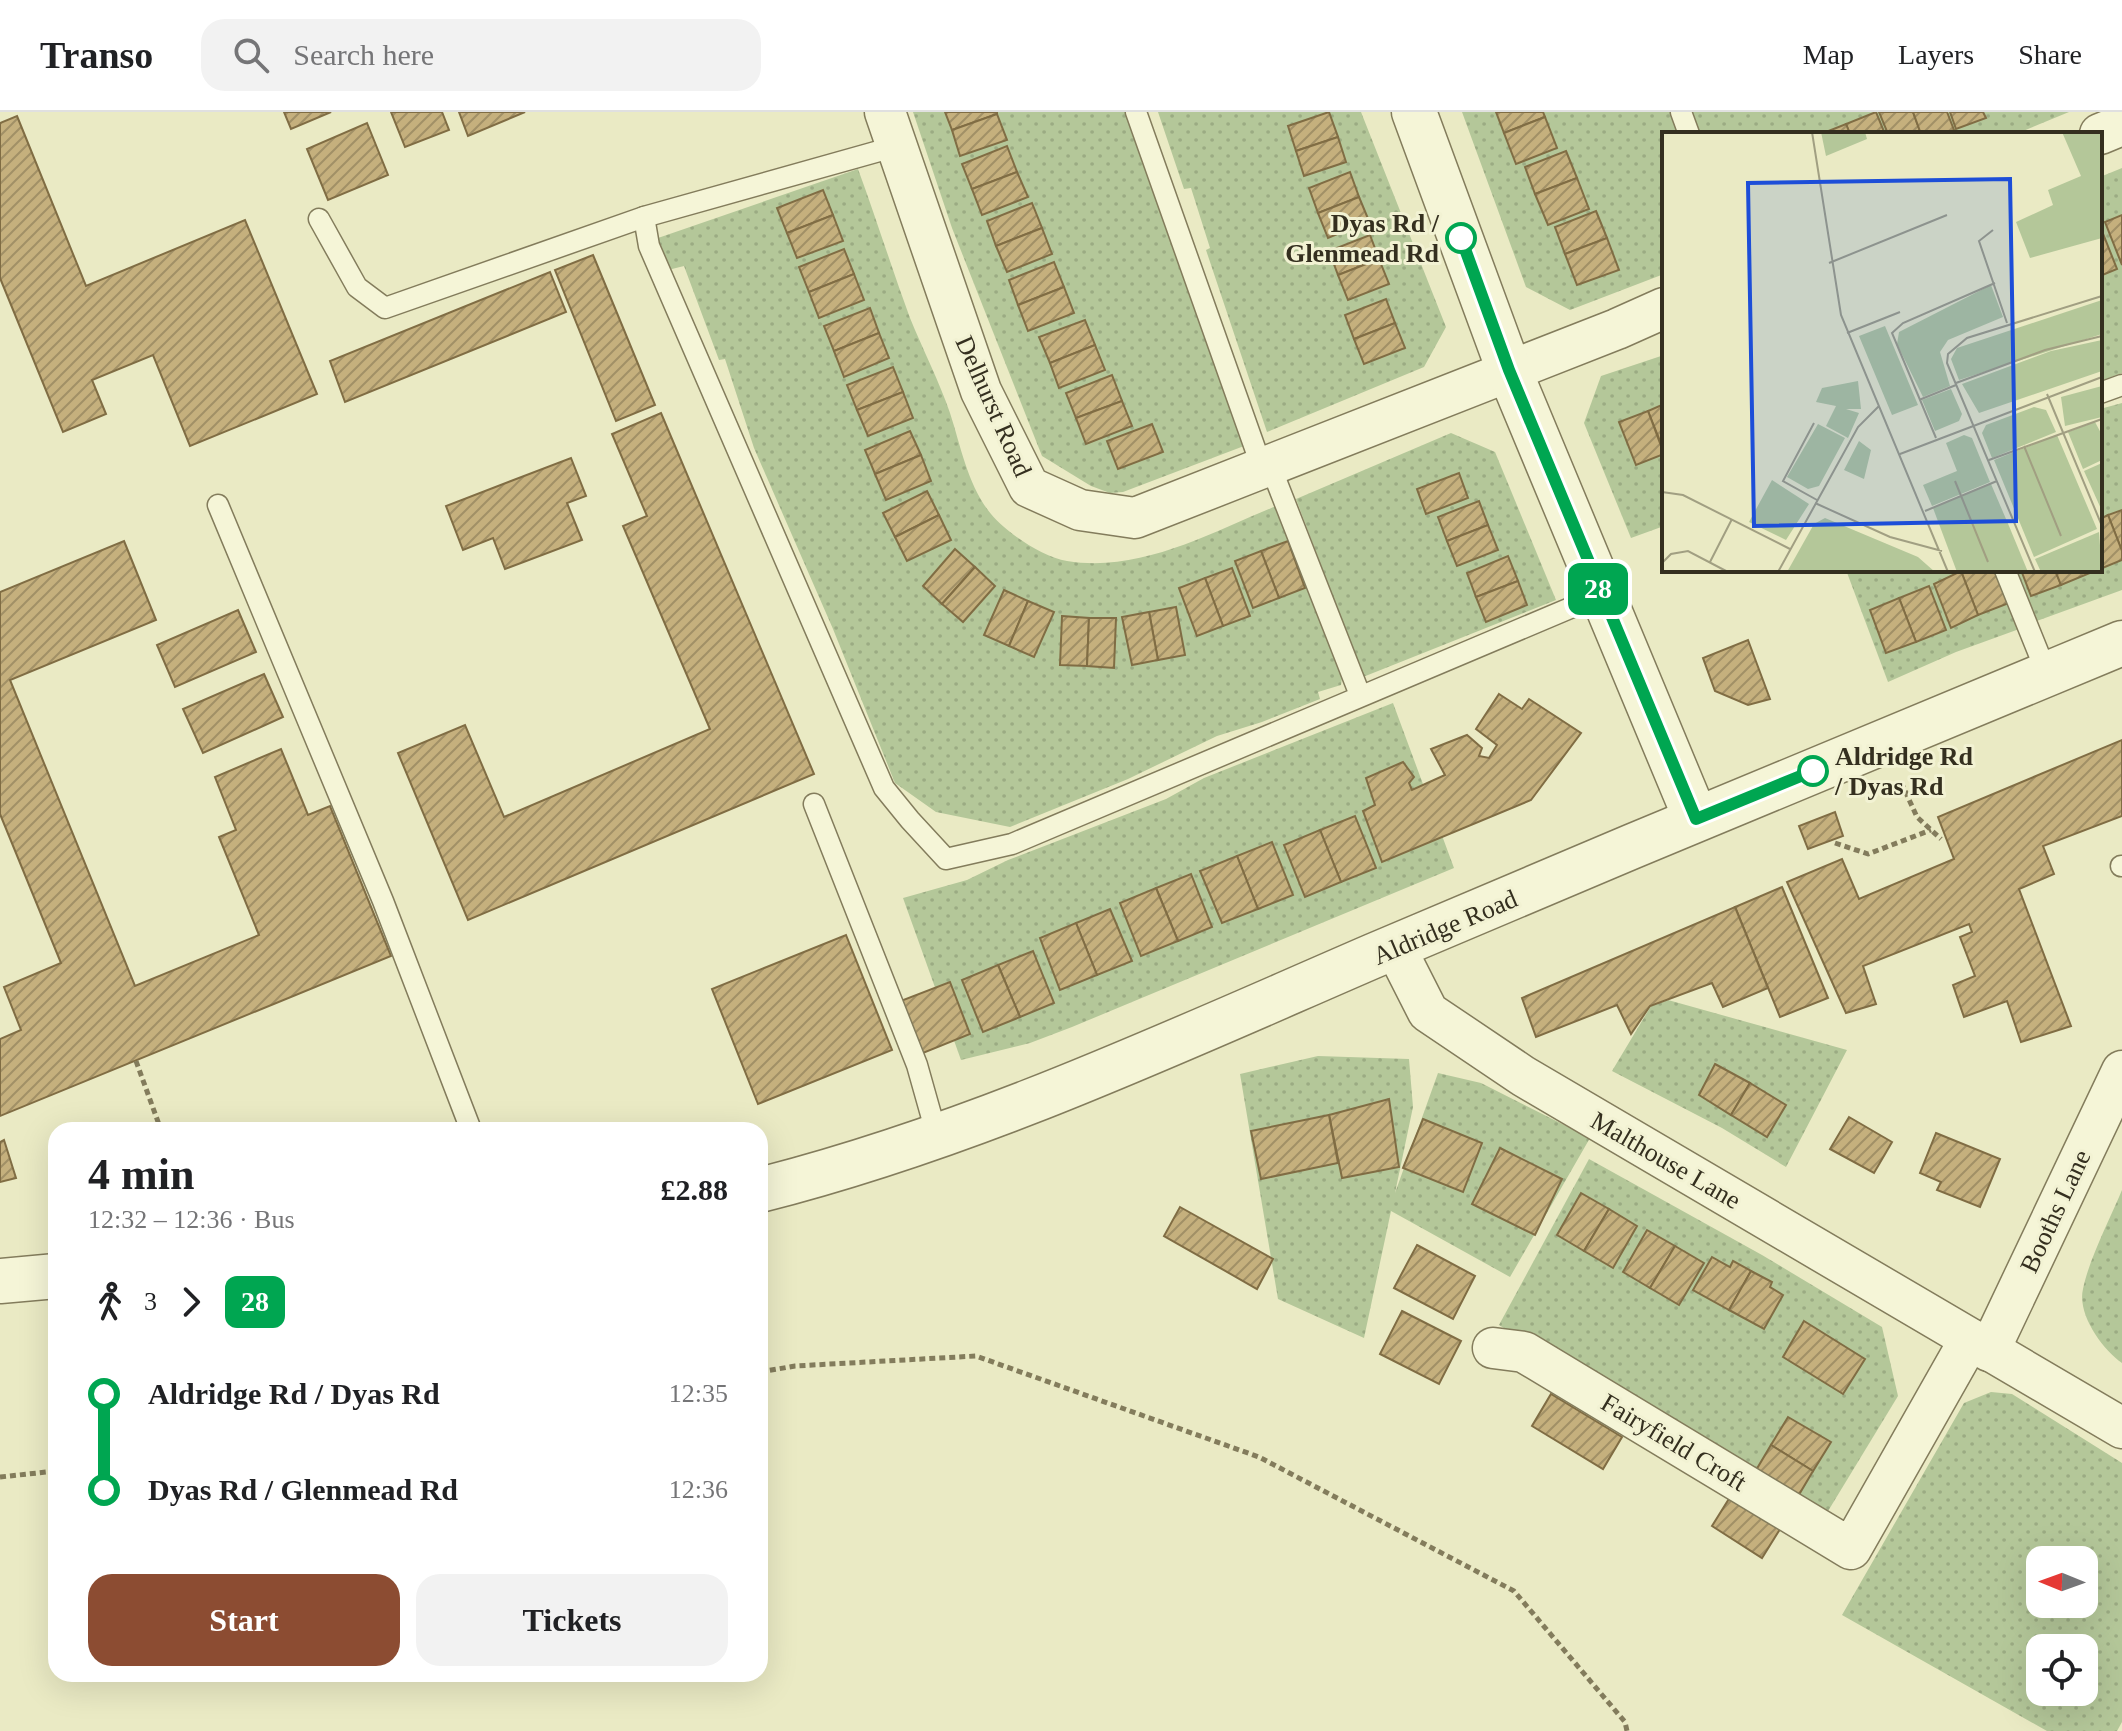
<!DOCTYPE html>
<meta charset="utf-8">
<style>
body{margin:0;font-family:Georgia,serif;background:#f2f2f2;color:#202124;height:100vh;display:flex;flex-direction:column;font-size:30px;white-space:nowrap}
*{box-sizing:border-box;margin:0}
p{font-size:26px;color:#757577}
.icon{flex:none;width:44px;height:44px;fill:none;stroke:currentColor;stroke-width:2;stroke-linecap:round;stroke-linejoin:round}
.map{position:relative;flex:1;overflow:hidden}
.drawer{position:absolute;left:48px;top:1010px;width:720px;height:560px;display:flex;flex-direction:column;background:#fff;border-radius:24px;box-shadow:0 8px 32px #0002}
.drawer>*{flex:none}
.badge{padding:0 16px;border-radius:12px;font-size:28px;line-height:52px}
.needle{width:52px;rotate:271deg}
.fabs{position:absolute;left:2026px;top:1434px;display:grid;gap:16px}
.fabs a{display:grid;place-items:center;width:72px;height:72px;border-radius:16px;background:#fff;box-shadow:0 8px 32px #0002;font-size:40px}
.map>.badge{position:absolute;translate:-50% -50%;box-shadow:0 0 0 4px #fff}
.legs{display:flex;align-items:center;gap:12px;height:88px;padding:0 40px;font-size:26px}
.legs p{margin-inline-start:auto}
.head{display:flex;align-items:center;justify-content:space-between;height:136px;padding:0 40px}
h1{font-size:44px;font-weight:700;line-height:60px}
.primary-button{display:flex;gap:16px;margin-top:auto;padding:16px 40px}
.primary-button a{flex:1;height:92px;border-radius:24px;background:#8c4c32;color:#fff;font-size:32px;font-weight:700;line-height:92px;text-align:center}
.primary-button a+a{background:#f2f2f2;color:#202124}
ul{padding:0 40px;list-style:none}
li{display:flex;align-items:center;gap:28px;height:96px;font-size:30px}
li i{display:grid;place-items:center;width:12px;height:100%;margin:0 10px;background:currentColor}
li i::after{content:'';width:20px;height:20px;margin:-10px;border:6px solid;border-radius:50%;background:#fff}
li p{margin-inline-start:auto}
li:first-child i{background:linear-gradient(#0000 50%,currentColor 0)}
li:last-child i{background:linear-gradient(currentColor 50%,#0000 0)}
header{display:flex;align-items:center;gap:48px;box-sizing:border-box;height:112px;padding:0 40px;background:#fff;border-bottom:2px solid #e0e0e0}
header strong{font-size:38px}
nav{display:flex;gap:44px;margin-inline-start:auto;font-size:28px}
.search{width:560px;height:72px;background:#f2f2f2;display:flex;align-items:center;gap:20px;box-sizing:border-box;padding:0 28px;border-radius:24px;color:#757577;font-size:30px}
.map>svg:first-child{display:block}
</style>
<header>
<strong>Transo</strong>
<div class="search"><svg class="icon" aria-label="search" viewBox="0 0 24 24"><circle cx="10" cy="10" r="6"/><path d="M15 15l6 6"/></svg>Search here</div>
<nav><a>Map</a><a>Layers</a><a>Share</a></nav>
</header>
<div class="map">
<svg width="2122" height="1619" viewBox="0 0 2122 1619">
<defs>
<pattern id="park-dots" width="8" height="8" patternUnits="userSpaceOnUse" patternTransform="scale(2)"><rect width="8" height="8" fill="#b4c799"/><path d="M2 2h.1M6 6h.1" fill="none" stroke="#9bab83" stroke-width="1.8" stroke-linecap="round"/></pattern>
<pattern id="building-hatch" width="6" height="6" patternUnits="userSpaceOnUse" patternTransform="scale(2)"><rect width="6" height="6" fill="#c5b07d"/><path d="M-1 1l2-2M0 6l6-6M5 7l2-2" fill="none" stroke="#a19066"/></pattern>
</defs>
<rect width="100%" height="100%" fill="#eaeac4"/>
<g fill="url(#park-dots)" fill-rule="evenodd">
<polygon points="913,0 1125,0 1244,334 1123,380 1110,381 1091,374 1042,344 952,116"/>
<polygon points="1158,0 1361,0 1446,215 1424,255 1267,320 1206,138 1210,136 1191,76 1184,77"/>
<polygon points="1462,0 1672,0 1681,22 1664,22 1664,162 1570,198 1526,175"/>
<polygon points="1689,0 2069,0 2016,22 1698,22"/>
<polygon points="2122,56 2122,261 2100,269 2100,65"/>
<path d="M858,57C876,106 892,157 910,206C923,238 939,269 950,301C961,335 968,374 991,402C1007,421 1042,445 1067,449C1140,461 1210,421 1276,394L1343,559L1341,573L1318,580L1320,587L1262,610L1217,624L1128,667L1010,715L936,700L895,671L833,517L754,336L725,247L719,248L684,154L668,158L658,126Z"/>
<polygon points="1664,243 1664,414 1631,426 1584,311 1601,264"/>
<polygon points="2122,291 2122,478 2034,510 2015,458 2100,458 2100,297"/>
<polygon points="1451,321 1495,340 1556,488 1363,565 1296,387"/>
<polygon points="1846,458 1998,458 2022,516 1956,540 1888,570"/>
<polygon points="1393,591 1454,756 1072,915 1030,931 961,948 903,786 967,768 1008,748 1166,687 1204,666"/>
<polygon points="1668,888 1847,938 1786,1055 1722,1016 1612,959 1651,894"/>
<polygon points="1318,944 1409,947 1413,995 1395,1081 1438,961 1481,971 1590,1026 1510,1165 1391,1099 1364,1226 1278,1187 1240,962"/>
<polygon points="1589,1047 1762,1143 1882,1215 1898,1284 1822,1409 1499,1213"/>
<path d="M2122,1078V1251C2102,1237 2077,1202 2083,1177C2089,1147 2110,1107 2122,1078Z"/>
<path d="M1991,1280L2012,1282L2122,1351V1610L2117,1619H2047L1842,1503L1964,1291ZM2084,1448V1492H2040V1448ZM2084,1536V1580H2040V1536Z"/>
</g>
<g fill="url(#building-hatch)" stroke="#806d44" stroke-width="2">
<polygon points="284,0 331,0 291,17"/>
<polygon points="391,0 442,0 449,18 405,35"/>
<polygon points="459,0 525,0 468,24"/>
<polygon points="945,0 997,0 997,2 952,18"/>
<polygon points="1329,0 1338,25 1296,39 1288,14"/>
<polygon points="1496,0 1543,0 1545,5 1504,21"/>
<polygon points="1876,0 1885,22 1850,22 1846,12"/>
<polygon points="1879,0 1913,0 1921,22 1888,22"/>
<polygon points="1913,0 1947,0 1954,18 1945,22 1921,22"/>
<polygon points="1950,0 1983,0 1986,6 1956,17"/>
<polygon points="997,2 1007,28 960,44 952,18"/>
<polygon points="17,4 86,174 245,108 317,282 190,334 153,243 92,268 106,302 63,320 0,166 0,11"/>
<polygon points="1545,5 1557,36 1516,52 1504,21"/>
<polygon points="367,11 388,63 328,88 307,37"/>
<polygon points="1846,12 1850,22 1821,22"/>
<polygon points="1338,25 1346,50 1304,64 1296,39"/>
<polygon points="1007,34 1017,60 972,77 962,52"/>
<polygon points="1566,39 1577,66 1535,82 1525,55"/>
<polygon points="1017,60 1028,85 982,103 972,77"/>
<polygon points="1350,60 1359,85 1318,101 1309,76"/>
<polygon points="1577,66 1589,97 1548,113 1535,82"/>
<polygon points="823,78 833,103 787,121 777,96"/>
<polygon points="1359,85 1369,109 1328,126 1318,101"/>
<polygon points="1032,91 1042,116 996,134 987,109"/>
<polygon points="1596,99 1607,126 1565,142 1555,115"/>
<polygon points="833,103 843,129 797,146 787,121"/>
<polygon points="2122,103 2122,153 2105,110"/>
<polygon points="2100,114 2117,157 2100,164"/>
<polygon points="1042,116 1052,142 1007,160 996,134"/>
<polygon points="1370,123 1379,147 1338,163 1329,139"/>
<polygon points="1607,126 1619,158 1577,173 1565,142"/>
<polygon points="844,137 854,162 809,180 799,155"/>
<polygon points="593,143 655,293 616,309 555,158"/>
<polygon points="1379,147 1389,172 1348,188 1338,163"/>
<polygon points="1054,150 1064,175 1018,193 1009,168"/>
<polygon points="550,160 566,200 345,290 330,249"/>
<polygon points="854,162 864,188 819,206 809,180"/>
<polygon points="1064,175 1074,201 1028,219 1018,193"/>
<polygon points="1386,187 1395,211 1354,227 1345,203"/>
<polygon points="870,196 879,221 834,239 824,214"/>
<polygon points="1085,208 1095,233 1050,251 1039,225"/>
<polygon points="1395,211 1405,236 1364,252 1354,227"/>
<polygon points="879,221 889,246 844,265 834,239"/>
<polygon points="1095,233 1105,258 1059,276 1050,251"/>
<polygon points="893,255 903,280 857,298 847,273"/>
<polygon points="1112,263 1122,289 1076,306 1066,281"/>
<polygon points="903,280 913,306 868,324 857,298"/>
<polygon points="1122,289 1132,314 1086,332 1076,306"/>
<polygon points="1664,292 1664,339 1648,299"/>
<polygon points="1648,299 1664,342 1636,353 1619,310"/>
<polygon points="661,301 814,662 468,808 398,641 465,613 504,705 710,617 623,414 647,404 612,322"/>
<polygon points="1152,312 1163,340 1118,357 1107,329"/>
<polygon points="910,319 921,343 875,362 865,338"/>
<polygon points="921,343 931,369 886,388 875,362"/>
<polygon points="571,346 586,384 567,391 582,428 505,457 493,426 463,438 446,394"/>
<polygon points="1459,361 1468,386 1426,402 1417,377"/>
<polygon points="927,379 939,403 895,425 883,401"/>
<polygon points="1479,389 1488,413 1447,429 1438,405"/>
<polygon points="2122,398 2122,439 2108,403"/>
<polygon points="939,403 951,428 907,449 895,425"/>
<polygon points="2108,403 2122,439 2122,448 2100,457 2100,407"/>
<polygon points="1488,413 1498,438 1457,454 1447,429"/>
<polygon points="124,429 156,508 10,568 135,874 259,823 219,725 236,718 215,665 281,637 308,703 330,694 391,844 0,1004 0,927 21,918 4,875 61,851 0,702 0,480"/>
<polygon points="1288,429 1305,476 1279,486 1261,439"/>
<polygon points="955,437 975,455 942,492 923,474"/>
<polygon points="1261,439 1279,486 1253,496 1235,449"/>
<polygon points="1508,444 1518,469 1476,485 1467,461"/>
<polygon points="975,455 995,474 963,510 942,492"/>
<polygon points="1232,456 1250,504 1223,514 1205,466"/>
<polygon points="1965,458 1996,458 2009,491 1978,503 1961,459"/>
<polygon points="2021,458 2055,458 2061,473 2031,484"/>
<polygon points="2055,458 2089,458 2090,461 2061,473"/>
<polygon points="1961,459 1978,503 1951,516 1934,472"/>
<polygon points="1205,466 1223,514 1197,524 1179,476"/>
<polygon points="1518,469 1527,493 1486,510 1476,485"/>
<polygon points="1929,474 1946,518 1916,530 1899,486"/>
<polygon points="1004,478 1028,489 1009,534 984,523"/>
<polygon points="1899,486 1916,530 1886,541 1870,498"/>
<polygon points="1028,489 1054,500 1034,545 1009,534"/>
<polygon points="1176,495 1185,543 1158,548 1149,500"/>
<polygon points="238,498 256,540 175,575 157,533"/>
<polygon points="1149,500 1158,548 1132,553 1122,505"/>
<polygon points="1062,504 1089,506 1087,554 1060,553"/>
<polygon points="1089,506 1116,506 1114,556 1087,554"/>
<polygon points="1748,528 1770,587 1748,593 1715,579 1703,546"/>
<polygon points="264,562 283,605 203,641 183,597"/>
<polygon points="1499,582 1522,597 1529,587 1581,621 1531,688 1382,750 1363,699 1375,693 1366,666 1403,650 1414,665 1409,671 1412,678 1445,663 1431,637 1467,623 1482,636 1479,644 1489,646 1497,633 1476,617"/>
<polygon points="2122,628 2122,704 2043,734 2054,762 2019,777 2071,914 2021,930 2007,889 1964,905 1953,873 1975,864 1960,825 1972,820 1969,812 1863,854 1876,892 1846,901 1787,770 1842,747 1859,787 1954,747 1938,705"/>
<polygon points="1835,700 1843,724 1808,737 1799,714"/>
<polygon points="1355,704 1376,756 1341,770 1320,718"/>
<polygon points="1320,718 1341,770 1305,785 1284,733"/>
<polygon points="1272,730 1293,783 1258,797 1237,744"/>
<polygon points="1237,744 1258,797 1222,811 1200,759"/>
<polygon points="1191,762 1212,815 1178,829 1156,776"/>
<polygon points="1782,775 1828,886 1780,905 1735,795"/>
<polygon points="1156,776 1178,829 1141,844 1120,791"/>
<polygon points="1735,795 1768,876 1723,895 1712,871 1650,894 1631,922 1617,893 1536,925 1522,886"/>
<polygon points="1110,797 1132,849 1097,863 1076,811"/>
<polygon points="1076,811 1097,863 1060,878 1040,826"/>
<polygon points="846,823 892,938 758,992 712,877"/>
<polygon points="1033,839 1054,891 1020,905 998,853"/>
<polygon points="998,853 1020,905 983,920 962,868"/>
<polygon points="950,870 970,922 918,943 898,890"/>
<polygon points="1715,952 1750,971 1731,1003 1699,983"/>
<polygon points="1750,971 1786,993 1767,1025 1731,1003"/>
<polygon points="1389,987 1399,1055 1342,1066 1329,1003"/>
<polygon points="1329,1003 1338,1051 1261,1067 1251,1019"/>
<polygon points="1849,1005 1892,1030 1874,1061 1830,1037"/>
<polygon points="1423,1007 1482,1031 1463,1080 1403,1056"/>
<polygon points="1936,1021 2000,1047 1980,1095 1937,1078 1941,1070 1920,1061"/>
<polygon points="4,1028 16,1066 0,1070 0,1030"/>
<polygon points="1500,1036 1562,1067 1535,1123 1472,1092"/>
<polygon points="1581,1081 1609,1097 1584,1139 1557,1123"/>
<polygon points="1180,1095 1273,1147 1257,1177 1164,1124"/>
<polygon points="1609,1097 1637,1114 1613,1156 1584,1139"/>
<polygon points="1647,1118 1675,1134 1650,1176 1623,1160"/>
<polygon points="1417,1133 1475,1164 1453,1207 1394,1176"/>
<polygon points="1675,1134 1704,1151 1679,1193 1650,1176"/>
<polygon points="1712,1145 1730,1155 1733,1149 1751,1159 1729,1198 1693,1178"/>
<polygon points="1751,1159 1772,1170 1770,1175 1783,1183 1764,1217 1729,1198"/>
<polygon points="1402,1199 1461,1229 1439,1272 1380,1242"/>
<polygon points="1804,1209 1865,1247 1843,1282 1783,1245"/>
<polygon points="1551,1282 1622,1325 1603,1357 1532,1314"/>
<polygon points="1788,1305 1831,1330 1813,1359 1771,1333"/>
<polygon points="1771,1333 1813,1359 1794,1391 1752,1365"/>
<polygon points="1732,1382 1782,1414 1762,1446 1712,1414"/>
</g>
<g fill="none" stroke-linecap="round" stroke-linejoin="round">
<g stroke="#837c5c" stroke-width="23">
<g id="service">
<polyline points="1136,0 1262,356"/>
<polyline points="1681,0 1689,22"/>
<polyline points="644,105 649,134 884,676 910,708 946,747 1012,732 1601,483"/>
<polyline points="319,107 357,175 385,196 644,105 897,34"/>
<polyline points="2100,281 2122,273"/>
<polyline points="1270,353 1360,583"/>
<polyline points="218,393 383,789 471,1018"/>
<polyline points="2005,458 2047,562"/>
<polyline points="814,692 917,953 937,1024"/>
<polyline points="2121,754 2122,754"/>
</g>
</g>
<g stroke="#837c5c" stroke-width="43">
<g id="minor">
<polyline points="885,0 981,279 1029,375 1080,398 1135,406 1617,217 1664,196"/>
<polyline points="2100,22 2122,13"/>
<polyline points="1395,835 1428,900 1523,964 2122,1316"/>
<polyline points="1493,1236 1524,1240 1851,1437 1970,1227"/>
<polyline points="1989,1239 2122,959"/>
</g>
</g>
<g stroke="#837c5c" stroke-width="47">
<g id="tertiary">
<polyline points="1414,0 1509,258 1696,707"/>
<path d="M760,1078C973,1024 1172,931 1373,844C1622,738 1871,634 2122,531"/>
<polyline points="0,1169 56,1164"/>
</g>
</g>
<g stroke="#837c5c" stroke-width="5" stroke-dasharray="6 4" stroke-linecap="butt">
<polyline points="1901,670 1917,705 1941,727"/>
<polyline points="1835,731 1868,742 1931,718"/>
<polyline points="136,949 161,1018"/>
<polyline points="760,1260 795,1254 976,1244 1259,1345 1514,1479 1625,1610 1627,1619"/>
<polyline points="0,1365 56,1359"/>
</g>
<use href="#service" stroke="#f5f5d7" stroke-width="20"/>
<use href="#minor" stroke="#f5f5d7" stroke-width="40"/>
<use href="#tertiary" stroke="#f5f5d7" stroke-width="44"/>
</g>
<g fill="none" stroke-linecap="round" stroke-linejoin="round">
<g stroke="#fff" stroke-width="18">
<polyline id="line-1" points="1461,126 1509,258 1696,707 1813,659"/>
</g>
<use href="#line-1" stroke="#00a651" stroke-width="12"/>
</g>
<g fill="#fff" stroke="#00a651" stroke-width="4">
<circle cx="1461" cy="126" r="14"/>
<circle cx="1813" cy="659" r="14"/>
</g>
<g text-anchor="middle" stroke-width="6" stroke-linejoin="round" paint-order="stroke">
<g font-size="26" font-weight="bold" fill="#342f1f" stroke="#f2f2d3" text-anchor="end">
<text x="1439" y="120">Dyas Rd /<tspan x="1439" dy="30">Glenmead Rd</tspan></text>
<text x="1835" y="653" text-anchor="start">Aldridge Rd<tspan x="1835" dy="30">/ Dyas Rd</tspan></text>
</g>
<g font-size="26" fill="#342f1f" stroke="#f2f2d3">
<text transform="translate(994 294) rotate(66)" y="9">Delhurst Road</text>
<text transform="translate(1445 815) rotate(-23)" y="9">Aldridge Road</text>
<text transform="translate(1666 1048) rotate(30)" y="9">Malthouse Lane</text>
<text transform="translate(2055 1099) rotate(-65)" y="9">Booths Lane</text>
<text transform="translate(1674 1330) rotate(31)" y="9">Fairyfield Croft</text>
</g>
</g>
<g transform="translate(1662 20)">
<rect width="440" height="440" fill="#eaeac4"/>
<path d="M437,400L440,440H379L373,427Z" fill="#b4c799"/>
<path d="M159,0H203L205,7L164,24ZM400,0H440V106L368,126L354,90L391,73L386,58L419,44ZM329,153L341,185L286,208L278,220L288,254L261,265L235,212L237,200ZM440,168V202L297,248L289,227L295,216ZM223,194L256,273L230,283L197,204ZM440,208V239L317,281L300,252L389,219ZM196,249L199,277H184L197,281L186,306L164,294L174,274L154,270L160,256ZM440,254V285L403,294L399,265ZM289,257L300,282L297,289L273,299L260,268ZM372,275L384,278L394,300L330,326L320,301L324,293ZM433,290L440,303V328L421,337L406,300ZM156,292L183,306L157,354L146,357L125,345ZM302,303L310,306L328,350L270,374L261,353L295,339L284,311ZM395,303L435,397L372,425L332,328ZM197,309L209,318L202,347L182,338ZM440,331V379L422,339ZM110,348L147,372L124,408L87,390ZM329,352L347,394L366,440H295L271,376ZM163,386L256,425L273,440H125L152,392Z" fill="#b4c799"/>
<path fill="none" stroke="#a19f82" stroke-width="2" d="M150,0L179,183L286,440M331,98L317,109L345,191M167,131L285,83M185,201L238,180M294,251L383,218L440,204M385,262L440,394M257,268L294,253M152,291L121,349L155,368M274,306L230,201L241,191L333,151M362,314L399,404M238,322L440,245M327,328L440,287M293,349L326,430M0,360L21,363L128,417M153,371L228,405L280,419M263,379L335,349M48,430L70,387M0,431L9,422L26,419L66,440M116,440L196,295L217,274M373,440L285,231L286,222L305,206L440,164"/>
<path fill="#1d4ed8" fill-opacity="0.15" stroke="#1d4ed8" stroke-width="4" d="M348,47L354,389L92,394L86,51Z"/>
<rect width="440" height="440" fill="none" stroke="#342f1f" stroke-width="4"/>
</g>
</svg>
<div class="fabs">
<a><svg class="needle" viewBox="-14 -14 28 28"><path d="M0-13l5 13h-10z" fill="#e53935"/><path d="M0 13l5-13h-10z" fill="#757577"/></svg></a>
<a><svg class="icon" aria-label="locate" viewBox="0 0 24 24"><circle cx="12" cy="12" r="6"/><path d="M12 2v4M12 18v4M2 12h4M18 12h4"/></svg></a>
</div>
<b class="badge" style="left:1598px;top:477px;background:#00a651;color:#fff">28</b>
<section class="drawer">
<div class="head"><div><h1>4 min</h1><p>12:32 – 12:36 · Bus</p></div><b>£2.88</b></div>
<div class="legs"><svg class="icon" aria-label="walk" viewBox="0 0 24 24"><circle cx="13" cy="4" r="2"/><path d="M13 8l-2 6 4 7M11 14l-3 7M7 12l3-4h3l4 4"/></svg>3<svg class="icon" aria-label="forward" viewBox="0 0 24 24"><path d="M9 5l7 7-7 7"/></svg><b class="badge" style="background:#00a651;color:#fff">28</b></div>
<ul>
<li><i style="color:#00a651"></i><b>Aldridge Rd / Dyas Rd</b><p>12:35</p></li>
<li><i style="color:#00a651"></i><b>Dyas Rd / Glenmead Rd</b><p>12:36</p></li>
</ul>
<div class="primary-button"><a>Start</a><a>Tickets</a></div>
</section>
</div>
